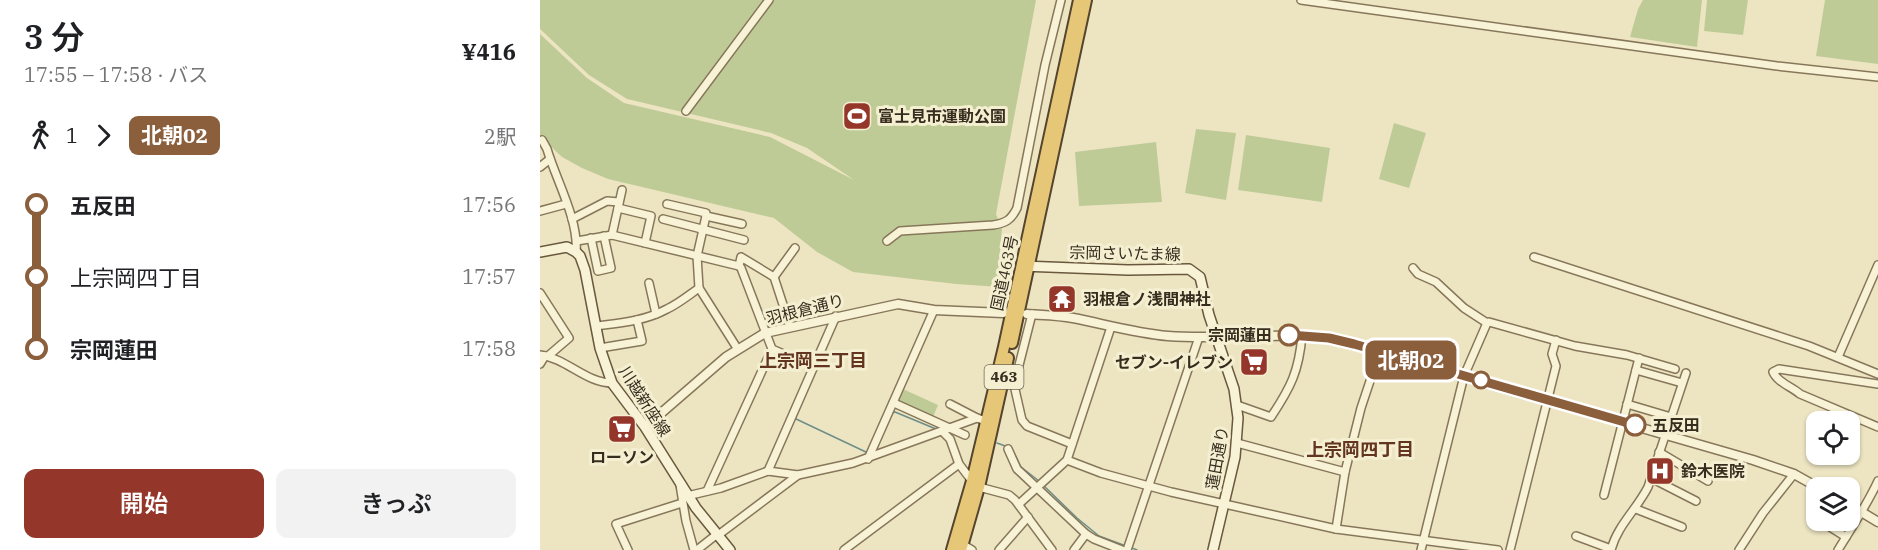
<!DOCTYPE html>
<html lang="ja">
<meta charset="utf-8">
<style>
body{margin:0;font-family:"IBM Plex Serif","Noto Sans JP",serif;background:#f2f2f2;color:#202124;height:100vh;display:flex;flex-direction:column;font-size:22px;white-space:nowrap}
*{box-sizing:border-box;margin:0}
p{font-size:20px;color:#757577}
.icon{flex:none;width:33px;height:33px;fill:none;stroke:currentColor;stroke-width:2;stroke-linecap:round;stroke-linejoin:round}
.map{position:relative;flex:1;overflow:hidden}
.side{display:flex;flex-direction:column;background:#fff;width:540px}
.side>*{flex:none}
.badge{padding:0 12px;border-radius:9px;font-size:21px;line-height:39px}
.controls{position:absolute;left:1266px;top:411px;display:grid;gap:12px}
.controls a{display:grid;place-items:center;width:54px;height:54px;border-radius:12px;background:#fff;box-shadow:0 2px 4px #0004;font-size:30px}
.map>.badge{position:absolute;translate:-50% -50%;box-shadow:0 0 0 3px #fff}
.legs{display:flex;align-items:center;gap:9px;height:66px;padding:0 24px;font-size:20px}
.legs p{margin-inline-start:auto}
.summary{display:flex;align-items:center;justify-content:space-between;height:102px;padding:0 24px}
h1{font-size:33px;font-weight:600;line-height:45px}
.button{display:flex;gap:12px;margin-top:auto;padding:12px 24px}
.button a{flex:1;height:69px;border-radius:12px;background:#95362b;color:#fff;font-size:24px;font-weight:600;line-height:69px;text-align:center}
.button a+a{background:#f2f2f2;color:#202124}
ul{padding:0 24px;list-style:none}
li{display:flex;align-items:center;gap:21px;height:72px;font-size:22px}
li i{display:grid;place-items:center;width:9px;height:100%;margin:0 8px;background:currentColor}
li i::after{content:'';width:15px;height:15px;margin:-8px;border:4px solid;border-radius:50%;background:#fff}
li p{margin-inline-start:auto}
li:first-child i{background:linear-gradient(#0000 50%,currentColor 0)}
li:last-child i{background:linear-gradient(currentColor 50%,#0000 0)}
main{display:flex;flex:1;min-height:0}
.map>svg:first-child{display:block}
</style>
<main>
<section class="side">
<div class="summary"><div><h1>3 分</h1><p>17:55 – 17:58 · バス</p></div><b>¥416</b></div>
<div class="legs"><svg class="icon" aria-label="walk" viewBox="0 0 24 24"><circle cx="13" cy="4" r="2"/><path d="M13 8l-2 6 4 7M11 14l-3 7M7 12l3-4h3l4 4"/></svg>1<svg class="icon" aria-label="forward" viewBox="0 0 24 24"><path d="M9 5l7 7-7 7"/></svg><b class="badge" style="background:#8b5e3c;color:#fff">北朝02</b><p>2駅</p></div>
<ul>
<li><i style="color:#8b5e3c"></i><b>五反田</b><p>17:56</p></li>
<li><i style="color:#8b5e3c"></i><span>上宗岡四丁目</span><p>17:57</p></li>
<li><i style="color:#8b5e3c"></i><b>宗岡蓮田</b><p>17:58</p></li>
</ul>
<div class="button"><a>開始</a><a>きっぷ</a></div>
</section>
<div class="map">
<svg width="1338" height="550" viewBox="0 0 1338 550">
<rect width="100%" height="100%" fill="#ede5c2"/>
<g fill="#bfcb97">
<polygon points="0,0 496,0 456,214 462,229 458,273 460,287 416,284 313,272 277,252 234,218 68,179 42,168 22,157 0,136 0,34 47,78 84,103 230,137 314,180 267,148 231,133 87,99 49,75 0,29"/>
<polygon points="1103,0 1162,0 1157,47 1090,37 1098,9"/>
<polygon points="1167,0 1208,0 1203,35 1164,31"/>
<polygon points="1285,0 1338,0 1338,64 1276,56"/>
<polygon points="854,123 886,133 869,188 839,179"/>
<polygon points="656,129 696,133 686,200 645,193"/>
<polygon points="706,135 790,148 782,202 698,190"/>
<polygon points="616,142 622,202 539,206 535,152"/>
<polygon points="363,389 398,405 393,417 358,401"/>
</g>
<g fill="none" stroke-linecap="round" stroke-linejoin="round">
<g stroke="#6c8e89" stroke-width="1.5">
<polyline points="266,392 278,366"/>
<polyline points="352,413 355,412 396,429"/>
<polyline points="254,418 328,453"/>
<polyline points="457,443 468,447"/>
<polyline points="472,449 481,467 499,481"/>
<polyline points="504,486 537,518 559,536 586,546"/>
<polyline points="592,548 597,550"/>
</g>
<g stroke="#87775a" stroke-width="10">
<g id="minor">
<polyline points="761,0 1237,66 1338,77"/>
<polyline points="146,111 229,0"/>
<path d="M2,140L7,149C16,180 39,220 36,252"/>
<polyline points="0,167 10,159"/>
<polyline points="127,204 166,213 166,216 202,224"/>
<polyline points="78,208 111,216 105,243"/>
<polyline points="0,211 26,204"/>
<polyline points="166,216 157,256 159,288 197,348"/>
<polyline points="32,219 67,201 79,202"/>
<polyline points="123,219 204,240"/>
<polyline points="72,235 82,190"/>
<polyline points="51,238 58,271 71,268 64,236"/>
<polyline points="37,241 72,235 199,266 201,268 232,349 167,491"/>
<path d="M347,241L360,231L453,225C466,223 471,220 477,208L505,65L521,0"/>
<polyline points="994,257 1269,346 1338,374"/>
<polyline points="199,266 201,257 234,277 250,326"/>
<polyline points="873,268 878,274 896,282 924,308 947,323 949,322 1035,346 1087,355 1135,369"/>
<polyline points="234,277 255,248"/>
<polyline points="109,283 116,314"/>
<polyline points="0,293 29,338 8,356"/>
<polyline points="492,314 474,385 482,420 487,426 532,444"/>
<path d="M56,326C80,323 105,321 127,309C138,304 149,295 159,288"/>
<polyline points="60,348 102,341 97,320"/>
<polyline points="232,349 274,367"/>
<path d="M0,355C26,358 46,383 72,383"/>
<polyline points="1298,357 1338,265"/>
<polyline points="0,364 5,356"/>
<polyline points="1096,370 1142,383"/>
<path d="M1338,384L1239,369L1233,372C1237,382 1252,387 1260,394L1338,427"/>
<polyline points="354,403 425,435"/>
<polyline points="410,404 437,418"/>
<polyline points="1087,404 1131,417"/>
<path d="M697,405L731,417C751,387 759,371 762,335"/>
<polyline points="402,431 410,439 419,464 432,481"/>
<polyline points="697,443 805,472"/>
<polyline points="468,449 477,469 546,534 554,539 582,550"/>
<polyline points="1119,452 1168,481"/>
<polyline points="328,459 394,310"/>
<polyline points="527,460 561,473 631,492 796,529 958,550"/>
<polyline points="228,471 296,316"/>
<polyline points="1111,478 1156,501"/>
<polyline points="140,485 146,521 154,550"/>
<polyline points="439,487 469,495 475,500 512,550"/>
<polyline points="1064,495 1099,358"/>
<polyline points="147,496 181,488 228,471 258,475 313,463 437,418 446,421"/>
<polyline points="479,504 527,460 571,327"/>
<polyline points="1096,509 1142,527"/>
<polyline points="1279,520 1306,537"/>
<polyline points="796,529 805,472 821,408 840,351"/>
<polyline points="177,536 258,475"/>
<polyline points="1036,536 1071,549"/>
<polyline points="422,544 432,550"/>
<polyline points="88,550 76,524 142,503"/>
<polyline points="157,550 176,535"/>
<polyline points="304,550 419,464"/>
<polyline points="459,550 488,517"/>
<polyline points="534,550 546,534"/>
<polyline points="587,550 659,337"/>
<polyline points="881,550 924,376 947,323"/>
<polyline points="970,550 1016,366 1012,354 1016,340"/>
<path d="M1071,550C1077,526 1097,509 1108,487L1146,373"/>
<polyline points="1199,550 1223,513 1254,474"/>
<path d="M1298,550C1312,527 1327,505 1338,481"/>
</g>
</g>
<g stroke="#87775a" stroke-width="11">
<g id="tertiary">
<path d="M487,314C502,315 518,315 533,318C564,324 595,333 628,336C681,340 735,332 789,338L1213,460L1254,474L1279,488"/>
<polyline points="105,427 186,357 225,333 358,304 394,310 463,313"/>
<polyline points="1310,505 1338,522"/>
</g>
</g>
<g stroke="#69583d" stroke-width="12">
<g id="secondary">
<polyline points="0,252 27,247 36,252 40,256 45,270 60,348 72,383 105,427 156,508 190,550"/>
<polyline points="482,266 588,270 649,269 660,277 669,315 694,389 698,418 695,457 673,550"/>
</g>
</g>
<g stroke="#55442e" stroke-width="14">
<g id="trunk">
<polyline points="472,343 546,0"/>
<polyline points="412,550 432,481 464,347 539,0"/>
<polyline points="421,550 439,487 468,358"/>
</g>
</g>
<use href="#minor" stroke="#f8f2d6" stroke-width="7"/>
<use href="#tertiary" stroke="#f8f2d6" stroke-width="8"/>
<use href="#secondary" stroke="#f8f2d6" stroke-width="9"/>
<use href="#trunk" stroke="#e6c778" stroke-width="10"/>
</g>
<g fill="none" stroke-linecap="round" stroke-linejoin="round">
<g stroke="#fff" stroke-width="14">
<polyline id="line-1" points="749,335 789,338 814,344 1095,425"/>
</g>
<use href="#line-1" stroke="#8b5e3c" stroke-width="9"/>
</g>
<defs>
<g id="stadium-square" transform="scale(1.5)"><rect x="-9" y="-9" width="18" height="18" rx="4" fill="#95362b" stroke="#f5efd2"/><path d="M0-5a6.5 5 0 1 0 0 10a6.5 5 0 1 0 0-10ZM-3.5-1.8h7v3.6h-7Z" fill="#fff"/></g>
<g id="temple-square" transform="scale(1.5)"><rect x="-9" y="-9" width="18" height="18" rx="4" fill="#95362b" stroke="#f5efd2"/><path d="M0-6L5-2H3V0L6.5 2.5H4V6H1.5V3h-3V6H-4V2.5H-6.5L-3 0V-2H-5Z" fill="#fff"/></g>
<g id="supermarket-square" transform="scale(1.5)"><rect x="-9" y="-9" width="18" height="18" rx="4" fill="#95362b" stroke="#f5efd2"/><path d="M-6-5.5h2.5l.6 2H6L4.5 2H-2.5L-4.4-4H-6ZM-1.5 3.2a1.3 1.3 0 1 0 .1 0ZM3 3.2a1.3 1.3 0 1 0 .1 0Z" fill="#fff"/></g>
<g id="hospital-square" transform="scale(1.5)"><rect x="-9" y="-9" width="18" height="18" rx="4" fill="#95362b" stroke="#f5efd2"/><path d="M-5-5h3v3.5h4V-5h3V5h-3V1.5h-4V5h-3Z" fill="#fff"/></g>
</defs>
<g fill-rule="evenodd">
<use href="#stadium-square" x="317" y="116"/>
<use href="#temple-square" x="522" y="299"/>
<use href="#supermarket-square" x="714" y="362"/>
<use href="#supermarket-square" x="82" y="429"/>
<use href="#hospital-square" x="1120" y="471"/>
</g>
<g fill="#fff" stroke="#8b5e3c" stroke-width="3">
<circle cx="749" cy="335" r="10"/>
<circle cx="941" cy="380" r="8"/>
<circle cx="1095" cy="425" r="10"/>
</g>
<g text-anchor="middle" stroke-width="6" stroke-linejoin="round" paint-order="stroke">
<rect fill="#f5efd2" stroke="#706754" stroke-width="1.5" x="444.5" y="365" width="39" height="24" rx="4.5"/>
<g font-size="15" font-weight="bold" fill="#372d1e">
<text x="464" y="382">463</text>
</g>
<g font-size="16" font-weight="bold" fill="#372d1e" stroke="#f5efd2" text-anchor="start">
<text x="338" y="122">富士見市運動公園</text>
<text x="543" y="305">羽根倉ノ浅間神社</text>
<text x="693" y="368" text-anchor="end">セブン-イレブン</text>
<text x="82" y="463" text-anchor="middle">ローソン</text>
<text x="1141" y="477">鈴木医院</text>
</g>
<g font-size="16" fill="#372d1e" stroke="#f5efd2">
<text transform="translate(585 253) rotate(1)" y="6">宗岡さいたま線</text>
<text transform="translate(464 273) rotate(-78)" y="6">国道463号</text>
<text transform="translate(265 309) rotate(-14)" y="6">羽根倉通り</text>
<text transform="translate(105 401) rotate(57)" y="6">川越新座線</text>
<text transform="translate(677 458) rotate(-80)" y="6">蓮田通り</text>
</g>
<g font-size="16" font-weight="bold" fill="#372d1e" stroke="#f5efd2" text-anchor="end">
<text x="732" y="341">宗岡蓮田</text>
<text x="1112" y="431" text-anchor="start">五反田</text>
</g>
<g font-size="18" font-weight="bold" fill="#63341e" stroke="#f5efd2">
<text x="273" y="367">上宗岡三丁目</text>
<text x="820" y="456">上宗岡四丁目</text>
</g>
</g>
</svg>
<div class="controls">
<a><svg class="icon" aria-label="locate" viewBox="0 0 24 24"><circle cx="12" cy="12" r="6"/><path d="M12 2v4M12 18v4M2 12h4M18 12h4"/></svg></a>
<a><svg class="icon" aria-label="layers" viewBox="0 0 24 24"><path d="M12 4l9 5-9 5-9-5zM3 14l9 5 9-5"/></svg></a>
</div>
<b class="badge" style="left:871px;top:360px;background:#8b5e3c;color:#fff">北朝02</b>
</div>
</main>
